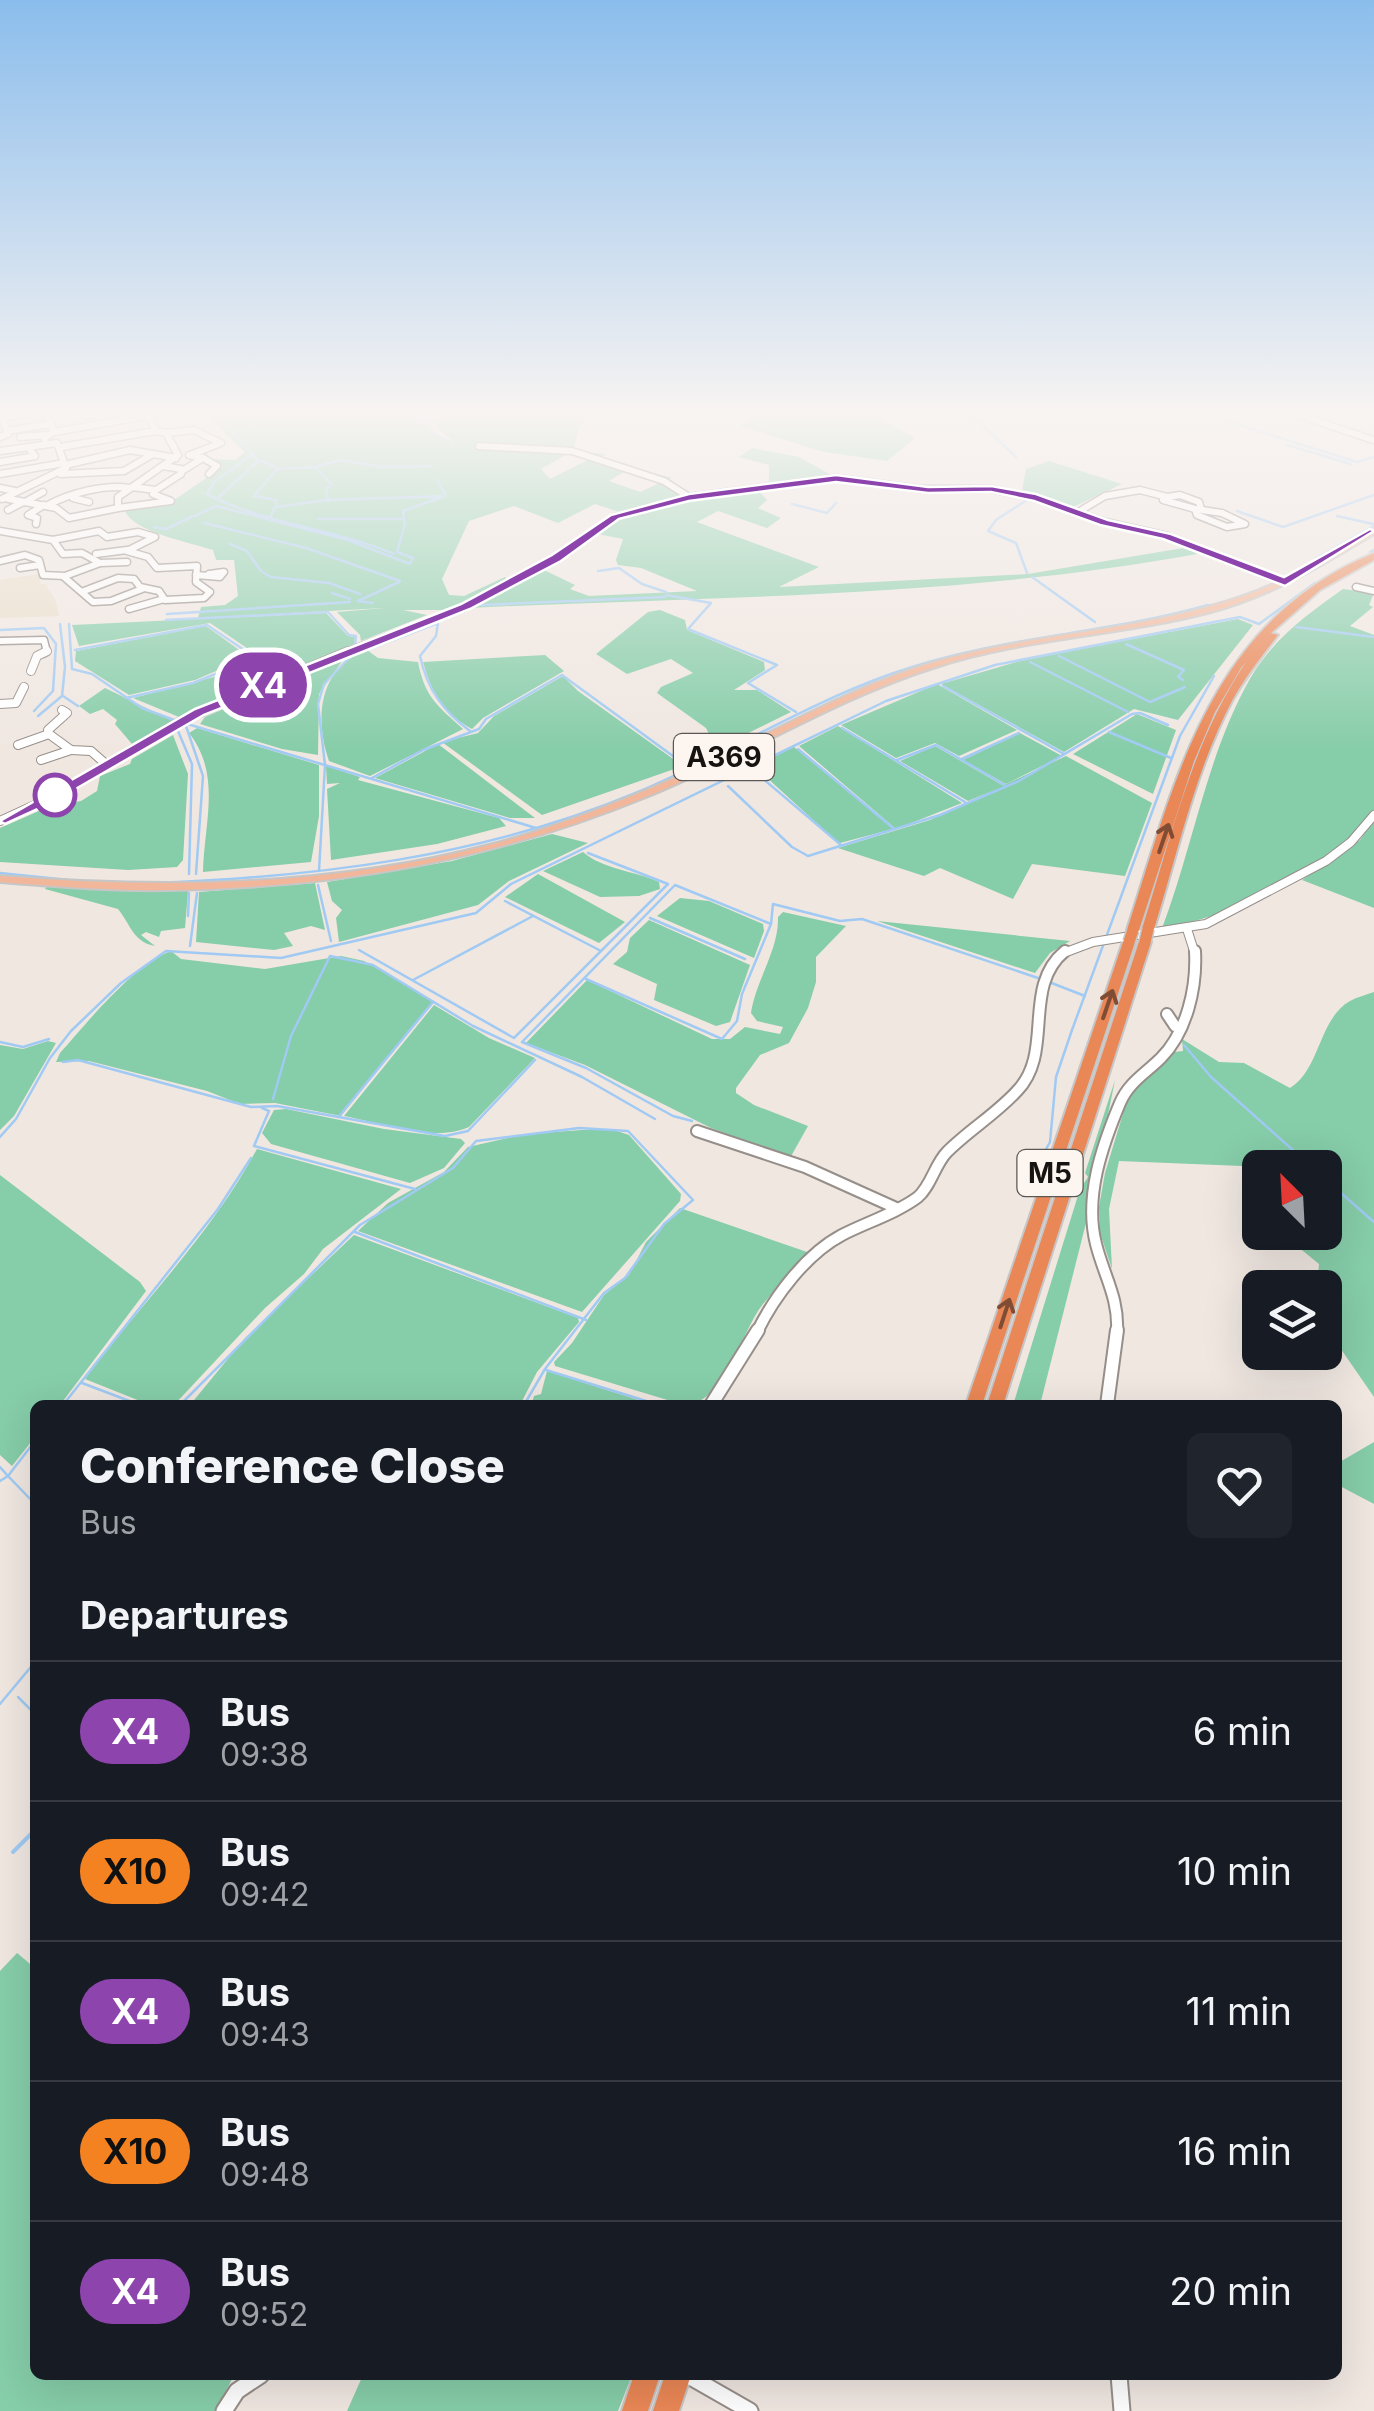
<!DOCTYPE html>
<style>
body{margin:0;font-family:Inter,sans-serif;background:#20242c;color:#f1f3f6;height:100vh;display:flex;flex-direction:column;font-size:38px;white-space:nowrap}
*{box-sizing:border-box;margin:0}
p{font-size:32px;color:#9ea1a6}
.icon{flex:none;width:55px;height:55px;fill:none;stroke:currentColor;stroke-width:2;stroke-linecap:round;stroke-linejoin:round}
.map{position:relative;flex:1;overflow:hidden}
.details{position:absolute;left:30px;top:1400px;width:1312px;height:980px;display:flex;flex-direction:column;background:#171b24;border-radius:15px;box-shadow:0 10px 40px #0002}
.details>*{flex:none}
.badge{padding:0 20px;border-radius:32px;font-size:35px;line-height:65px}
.needle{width:65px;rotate:336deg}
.buttons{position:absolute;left:1242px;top:1150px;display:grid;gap:20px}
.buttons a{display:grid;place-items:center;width:100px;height:100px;border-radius:15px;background:#171b24;box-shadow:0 10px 40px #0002;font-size:50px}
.map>.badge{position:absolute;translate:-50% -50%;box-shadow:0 0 0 5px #fff}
h2{padding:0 50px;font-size:38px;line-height:90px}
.round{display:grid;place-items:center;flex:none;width:105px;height:105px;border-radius:15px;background:#20242c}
.summary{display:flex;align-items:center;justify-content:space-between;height:170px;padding:0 50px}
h1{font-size:48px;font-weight:800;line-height:75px}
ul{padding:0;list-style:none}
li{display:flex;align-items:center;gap:30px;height:140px;padding:0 50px;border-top:2px solid #363941}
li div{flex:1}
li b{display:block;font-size:38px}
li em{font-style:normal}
li .badge{min-width:110px;font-weight:700;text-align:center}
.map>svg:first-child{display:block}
</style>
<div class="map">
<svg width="1374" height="2411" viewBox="0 0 1374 2411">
<rect width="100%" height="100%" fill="#f0e7e1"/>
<polygon fill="#eadeca" points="38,574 41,584 45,584 55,599 59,616 0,618 0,580"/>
<g fill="#86cda9">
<path d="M206,415H407L431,424L436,433L454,443L435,426L445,415H591L579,427L573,451L605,454L600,459L672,478L664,481L571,452L541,469L550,479L590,459L624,472L609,481L640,492L662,482L683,496L622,513L595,504L558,523L514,506L469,521L442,579L449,595L464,596L505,577L509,581L448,610H403L427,615L361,641L360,635L337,612L384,608L198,618L201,607L225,605L238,596L234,560H216L213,550C192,543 133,532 125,511L83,517L170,503L222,467L211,459L235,460L245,452Z"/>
<polygon points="758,415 873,415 915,438 887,461 824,452 740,426"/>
<polygon points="752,448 799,457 833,476 769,484 769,465 739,457"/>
<polygon points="1049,461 1122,484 1071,508 1022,491 1026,469"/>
<path d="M759,491L767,500L758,508L781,518L767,528L718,511L697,522L819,567L779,587L1028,574L1189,547L1202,553C962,598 713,596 469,608L540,568L575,585L570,589L589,596L697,591L641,568L618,565L616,560L623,539L593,533C641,501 703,497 759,491Z"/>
<path d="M1343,589L1374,593L1369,605L1373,607L1350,626L1374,635V811L1351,838L1319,863L1225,912L1161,931C1193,848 1207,753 1251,677C1274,638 1308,614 1343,589Z"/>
<polygon points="660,610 685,620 687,630 764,662 765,670 734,690 757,690 791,712 716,749 706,728 657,693 661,687 693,673 671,659 627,674 596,654 648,612"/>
<polygon points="326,613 348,636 355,637 354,644 179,717 133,698 214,677 257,655 210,623 79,646 72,625"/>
<polygon points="1238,619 1253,625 1178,720 1134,709 1064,752 941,684 1027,659"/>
<polygon points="206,626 249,657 195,680 129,695 75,661 76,651"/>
<path d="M367,650L378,658L418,662C425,698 438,706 463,729L370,776L329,761C314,718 319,667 367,650Z"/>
<path d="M545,655L564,671L483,718L472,729C443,713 432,694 423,662Z"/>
<polygon points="345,657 319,694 318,755 282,749 200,724 205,717"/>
<polygon points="563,676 578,691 683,766 542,815 442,742 478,733 494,716"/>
<polygon points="937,684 1017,730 959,756 935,743 896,758 841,725"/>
<polygon points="105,688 173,721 132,744 115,724 117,720 103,709 90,714 79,706"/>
<polygon points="1137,714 1176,730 1153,794 1073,754"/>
<polygon points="838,726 962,803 896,829 799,746"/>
<path d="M197,728L319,765V816L311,862L203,872C204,823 222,775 189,733Z"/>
<polygon points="1020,733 1062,756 1006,784 963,760"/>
<polygon points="173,735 188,774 183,860 177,867 128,870 0,862 0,828 48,807 81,801 97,791 100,776 130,764 132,759"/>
<polygon points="438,744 535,818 510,818 375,778"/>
<polygon points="935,746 1004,786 968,801 900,761"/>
<polygon points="794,747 893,829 840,843 834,839 754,766"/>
<polygon points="1066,756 1152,803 1125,876 1032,864 1013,899 940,868 924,876 838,848 930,820"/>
<polygon points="326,766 360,777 358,780 499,818 506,826 437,844 331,860 327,789 340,783 327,784"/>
<polygon points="1374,820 1374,908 1302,880 1360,840"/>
<polygon points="552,834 588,843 509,881 478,905 339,942 336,918 342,910 332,901 327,882 452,861"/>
<path d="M583,852C602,869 635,871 659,882L660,889L639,896L600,897L543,871Z"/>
<polygon points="538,874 625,922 599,943 505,897"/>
<polygon points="315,883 325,930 311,926 284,933 293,946 274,950 196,942 199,892"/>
<path d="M47,886L188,891L185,928L161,931L159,937L146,932L141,935L155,946C133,942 131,925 118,909L45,889Z"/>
<polygon points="680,898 709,901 763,924 764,931 754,958 657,916"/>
<path d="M783,912L846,926L816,957V982L808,1008L789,1043L760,1055L736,1088V1093L754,1105L808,1126L790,1158L711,1128L585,1065L526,1043L587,980L712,1039H730L745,1027L780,1034L783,1027L757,1021L751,1013C756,980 779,950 778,917Z"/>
<polygon points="649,920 750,965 730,1022 716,1026 654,1000 657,984 613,964 627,952 630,938"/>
<polygon points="877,921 1070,941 1050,953 1035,973"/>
<path d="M171,951L181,959L265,969L341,956L364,961L433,1001L341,1116L275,1103L240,1104L207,1091L89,1061L56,1062L60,1053C87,1023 133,965 171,951Z"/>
<path d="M1374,992V1397L1325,1326V1288L1317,1287L1319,1264L1281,1233L1325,1232V1168H1260V1196L1242,1166L1119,1161L1109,1209L1112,1269L1100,1233L1099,1207L1105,1173L1128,1097L1174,1052L1183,1051L1182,1039L1219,1062L1244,1063L1290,1088C1320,1070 1319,1018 1350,1001C1357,997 1366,995 1374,992Z"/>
<path d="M434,1005L489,1038L535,1058L469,1127C433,1143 382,1123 344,1116Z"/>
<polygon points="48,1041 56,1043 14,1116 0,1130 0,1045 23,1049"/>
<polygon points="1115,1080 1087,1219 1040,1405 1013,1405 1080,1189 1088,1177 1085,1173"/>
<polygon points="286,1109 384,1129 461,1139 465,1143 444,1168 410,1183 271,1144 262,1133 274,1110"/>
<polygon points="582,1130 611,1129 629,1135 681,1194 680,1201 582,1312 358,1231 388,1203 444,1172 468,1147 526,1134"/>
<path d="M257,1149L401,1189L323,1249L304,1274L265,1308L174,1405H150L85,1379C142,1302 211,1235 257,1149Z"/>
<polygon points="0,1175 140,1282 146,1291 60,1405 35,1405 35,1437 12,1466 0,1455"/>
<path d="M680,1208L810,1253C796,1271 777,1286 763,1304C741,1331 726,1404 684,1405L555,1366L554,1362L572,1343L604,1295L629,1275L646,1242Z"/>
<polygon points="354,1235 578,1318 579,1322 537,1372 520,1405 190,1405 245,1338"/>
<polygon points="547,1371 654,1405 531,1405 534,1396 541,1394"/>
<polygon points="1374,1442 1374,1504 1338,1485 1338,1463"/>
<polygon points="17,1953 35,1968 35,2375 234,2375 216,2411 0,2411 0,1971"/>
<polygon points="363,2375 372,2375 375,2380 386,2375 632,2375 618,2411 347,2411"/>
</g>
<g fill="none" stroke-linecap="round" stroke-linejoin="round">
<g stroke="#a0caf3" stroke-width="2.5">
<polyline points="217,415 258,461 219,497"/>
<polyline points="404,415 430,425 433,432 447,441"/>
<polyline points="413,415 435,423 445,415"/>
<polyline points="958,415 980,423 1016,457"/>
<polyline points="1207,415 1357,462 1374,457"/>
<polyline points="1287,445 1351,464"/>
<path d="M254,453L214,482L207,494C265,525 334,528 394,554"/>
<polyline points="258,459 279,469 315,467 332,485 326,489 328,500 277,507"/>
<polyline points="317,466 341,460 383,467 432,466"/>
<polyline points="277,469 254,496 276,500 277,507"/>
<polyline points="437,480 445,494"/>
<polyline points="1027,500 996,520 988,531 1016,543 1027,573"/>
<polyline points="792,504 827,513 836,503"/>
<polyline points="216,506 348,540 410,564 413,558 397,552 405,524 403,511 445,496 328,500"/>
<polyline points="1237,511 1283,527 1374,495"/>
<polyline points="195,516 216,506"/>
<polyline points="1337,516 1373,524"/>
<polyline points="270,518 275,507"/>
<polyline points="318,519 402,519"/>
<polyline points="204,523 306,548 400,581"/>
<polyline points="154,527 166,529 193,516"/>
<polyline points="230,544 247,551 261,571 271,577 329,583 360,594"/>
<polyline points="1370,552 1374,550"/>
<polyline points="1315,559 1374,526"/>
<polyline points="598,571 619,568 642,584 666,592"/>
<polyline points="1032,577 1095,622"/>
<polyline points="332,593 350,599"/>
<polyline points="666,595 711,603 688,629 777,665 748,683 796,712"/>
<polyline points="373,603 358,601 399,582"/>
<polyline points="481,605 665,597"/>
<polyline points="167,614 350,602"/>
<polyline points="166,620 328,612 349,635 356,636 355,645"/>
<polyline points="69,624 72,669 92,674 142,708 177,721"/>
<polyline points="1296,627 1374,637"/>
<polyline points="0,630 44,628 56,644 53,691 34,711"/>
<polyline points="1126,644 1184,670 1178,677 1183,680"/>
<polyline points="75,650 207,625 256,658 193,683 126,698"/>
<polyline points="1059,656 1150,702 1185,687"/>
<polyline points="1030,662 1128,712"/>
<polyline points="943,686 1064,754"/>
<polyline points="63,696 78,706"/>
<polyline points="38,716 62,696 65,667 60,624"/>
<polyline points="184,723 536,828"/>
<polyline points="186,726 203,776 196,874"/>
<polyline points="842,728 965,802"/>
<polyline points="178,731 192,764 189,874"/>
<polyline points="1109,732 1171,758"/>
<polyline points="798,749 893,828"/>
<polyline points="962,759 1019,733"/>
<polyline points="897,760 936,745 1005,785"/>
<polyline points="755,772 841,845"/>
<polyline points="372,778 423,750 479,729 486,719 562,675 688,767"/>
<polyline points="728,786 792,847 808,856 940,815 1019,781 1132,714 1140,713 1168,725"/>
<path d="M319,871L325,765L318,704L324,684L351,656L438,623L436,636L420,656C427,689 443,711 470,731"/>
<polyline points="0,873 78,881"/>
<path d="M151,883C318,877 483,857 638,792C724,756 803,705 891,674C997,636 1103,635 1208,605"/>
<polyline points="318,885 331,941"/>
<polyline points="505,901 601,951"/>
<polyline points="188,916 189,893"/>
<polyline points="650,918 745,959"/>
<polyline points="190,946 197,893"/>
<polyline points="359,950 514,1038 668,884 588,853"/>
<polyline points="586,979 722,1039 737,1021 742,994 771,924"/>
<polyline points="413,980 533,916"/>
<polyline points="1049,982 1085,996"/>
<polyline points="0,1042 23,1047 49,1039"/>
<polyline points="1184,1045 1211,1077 1313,1168"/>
<polyline points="63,1062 78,1060 251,1107 277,1106 445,1136 468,1131 535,1060"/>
<polyline points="273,1099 291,1036 330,956 373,965 473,1026 582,1077 655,1119"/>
<polyline points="262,1108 269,1111 254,1146 415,1189"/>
<polyline points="340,1115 433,1002"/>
<polyline points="692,1121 673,1116 586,1068 522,1042 675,885 771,924 773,904 840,921 862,919 1041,979"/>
<polyline points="0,1137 16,1119 50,1058 71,1031 121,983 166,951 281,958 476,913 511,884 886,701 995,665 1240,617 1259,624 1315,583"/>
<polyline points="1045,1151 1050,1142 1056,1077 1072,1030 1180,736 1214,676"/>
<polyline points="1325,1179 1374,1222"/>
<polyline points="355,1232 586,1320"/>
<polyline points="546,1370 659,1405"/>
<polyline points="82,1383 140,1405"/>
<polyline points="63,1405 218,1209 251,1158"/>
<polyline points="180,1405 360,1225 453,1168 476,1141 579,1128 628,1131 693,1200 664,1224 625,1278 604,1293 545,1369 524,1405"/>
<polyline points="35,1441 8,1476 35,1504"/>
<polyline points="0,1467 8,1476 0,1481"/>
<polyline points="18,1697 35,1714"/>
<polyline points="0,1704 35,1662"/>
</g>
<polyline stroke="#a0caf3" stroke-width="4" points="13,1852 35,1830"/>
<g stroke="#968e89" stroke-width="9">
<g id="minor-far4">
<polyline points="86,415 92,415"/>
<polyline points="1299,415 1373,440"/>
<polyline points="0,418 20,415"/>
<polyline points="7,431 51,424"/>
<polyline points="54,432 152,415"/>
<polyline points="166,433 194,430 221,443 190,455"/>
<polyline points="0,437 8,434 2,418"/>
<polyline points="20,437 48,435"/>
<polyline points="46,443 44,438 54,432 47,415"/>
<polyline points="479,446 572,451 664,481 689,497"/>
<polyline points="61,447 156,431"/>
<polyline points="0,451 57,443 66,468 2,499"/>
<polyline points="203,458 217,466 209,474"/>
<polyline points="0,462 35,456 28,447"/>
<polyline points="65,465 130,450 176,458"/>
<polyline points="182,471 203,458 189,455"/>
<polyline points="0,474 64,463"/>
<polyline points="61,474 124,471 153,454"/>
<polyline points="132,487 156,490 181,474 181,469 163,466"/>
<polyline points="0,488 15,491"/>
<polyline points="1167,497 1163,500 1195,509"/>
<polyline points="4,498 56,508 69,518 118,508 118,497 178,455 166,433 156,431 149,417"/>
<polyline points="73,498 89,502"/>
<polyline points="25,502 43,492"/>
<path d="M48,505C70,493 105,484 130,488"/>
<polyline points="118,508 171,501 153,494"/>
<polygon points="1195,509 1222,513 1245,524 1227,527 1197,515"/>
<polyline points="8,510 23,502"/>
<polyline points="1078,512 1105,496 1140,490 1167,497 1180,495 1199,502 1201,509"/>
<polyline points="36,524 37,518 28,515 44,505"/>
<polyline points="0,531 53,540 99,531 107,537 138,532 155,537 127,551 148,557 157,568 197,566 196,582 210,592 204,598 165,600 159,591 140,587 134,579 118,578 84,591"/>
<polyline points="96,554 127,550"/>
<polyline points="0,561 25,555 39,560 43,575 65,576 100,563 82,553 63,554 53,540"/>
<polyline points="100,563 127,562"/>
<polyline points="20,568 40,565"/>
<polyline points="196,575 220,577 224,572 209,574"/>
<polyline points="64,577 93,602 111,601 142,589"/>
<polyline points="1356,587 1374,591"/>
<polyline points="129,609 164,599"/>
<polyline points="0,641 44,640 47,652 43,654"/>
<polyline points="341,654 466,607 557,558 615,517 689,497 836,478 921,489 991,489 1036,498 1105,522 1167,536 1285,582"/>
</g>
</g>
<g stroke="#968e89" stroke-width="10">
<g id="minor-far3">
<polyline points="31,671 37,656 47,651"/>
<polyline points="0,704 16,703 24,687"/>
<polyline points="62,710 67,713 48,730 49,734 71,750 91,751 107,765"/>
<polyline points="18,745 49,734"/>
<polyline points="41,760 71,750"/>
<polyline points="0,821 48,799 181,721 348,651"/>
<polyline points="1187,929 1195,954"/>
<polyline points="1061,954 1093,942 1206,924 1326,861 1351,842 1374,815"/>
</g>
</g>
<g stroke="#968e89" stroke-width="14">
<g id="minor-far2">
<polyline points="1167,1014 1175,1026"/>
<polyline points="697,1131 805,1167 896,1208"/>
<path d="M757,1332C774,1297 806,1254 842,1235C865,1223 897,1213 918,1197C931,1186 935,1164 947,1152C969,1130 996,1114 1017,1091C1055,1052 1021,987 1065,951"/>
<path d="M1117,1332C1119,1298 1104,1276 1096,1244C1084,1197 1102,1146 1120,1103C1129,1082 1146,1073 1161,1058C1187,1032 1197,987 1195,951"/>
</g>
</g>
<g stroke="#968e89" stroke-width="16">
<g id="minor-far1">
<polyline points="711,1405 758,1330"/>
<polyline points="1107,1405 1117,1330"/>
</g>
</g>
<g stroke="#968e89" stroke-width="19">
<g id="minor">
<polyline points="687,2375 750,2411"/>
<polyline points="1119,2375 1122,2411"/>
<polyline points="224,2411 237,2391 261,2375"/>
</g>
</g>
<g stroke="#c7c6c6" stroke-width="4">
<path id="major" d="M1374,529V534C1321,566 1271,596 1211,612C1120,636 1025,638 936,667C834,699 745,757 646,797C490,861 335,888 166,890C111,891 55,886 0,882V876C164,889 329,887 489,845C540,832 590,813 639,793C733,756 819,701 915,668C1011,636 1113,634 1211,606C1245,597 1277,584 1309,567C1330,554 1351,539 1374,529Z"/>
</g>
<g stroke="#c7c6c6" stroke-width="4">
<g id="highway">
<path d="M1374,553V560L1320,590L1271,633L1278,635C1262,656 1246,676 1233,699C1195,770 1178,852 1154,929L1152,932H1144L1142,929C1171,838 1192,742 1246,662L1241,668L1215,712L1194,761L1139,930L1137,933H1129L1127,930C1176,778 1210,621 1374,553Z"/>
<polygon points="1129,938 1135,942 982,1405 966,1405 1123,942"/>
<polygon points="1145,938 1151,942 1003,1405 987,1405 1139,942"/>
<polygon points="634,2375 660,2375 648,2411 622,2411"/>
<polygon points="665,2375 691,2375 679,2411 653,2411"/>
</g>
</g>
<use href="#minor-far4" stroke="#fff" stroke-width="6"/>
<use href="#minor-far3" stroke="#fff" stroke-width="8"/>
<use href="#minor-far2" stroke="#fff" stroke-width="10"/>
<use href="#minor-far1" stroke="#fff" stroke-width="12"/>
<use href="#minor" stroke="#fff" stroke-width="15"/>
<use href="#major" fill="#f2b79a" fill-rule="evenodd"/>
<use href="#highway" fill="#ea8756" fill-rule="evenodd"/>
<g stroke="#c7c6c6" stroke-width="14" stroke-linecap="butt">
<g id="highway-bridge">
<polyline points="1129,942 1133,930"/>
<polyline points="1145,942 1148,929"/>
</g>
</g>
<use href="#highway-bridge" stroke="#ea8756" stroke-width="11"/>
</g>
<defs><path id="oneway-shaft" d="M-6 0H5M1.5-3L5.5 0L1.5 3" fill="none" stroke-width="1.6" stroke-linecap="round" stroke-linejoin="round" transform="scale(2.5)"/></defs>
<g stroke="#804d34">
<use href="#oneway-shaft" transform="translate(1164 838) rotate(-71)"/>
<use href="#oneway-shaft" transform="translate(1108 1004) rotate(-71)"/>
<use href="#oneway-shaft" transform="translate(1005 1313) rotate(-72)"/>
</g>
<linearGradient id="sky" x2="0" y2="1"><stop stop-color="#8bbdec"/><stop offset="0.55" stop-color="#f8f4f2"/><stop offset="1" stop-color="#f8f4f2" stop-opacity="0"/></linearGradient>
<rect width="1374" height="752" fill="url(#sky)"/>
<polygon fill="#8e44ad" stroke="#fff" stroke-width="2.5" points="836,475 928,487 991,486 1036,494 1108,520 1171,534 1284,577 1370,529 1374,531 1285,586 1163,539 1100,525 1034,501 991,492 928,493 836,482 689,501 619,519 561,561 470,609 204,715 53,802 5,824 0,821 195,709 461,604 552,555 611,515 689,494"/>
<circle fill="#fff" stroke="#8e44ad" stroke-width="5" cx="55" cy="795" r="20"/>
<g text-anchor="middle" stroke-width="9" stroke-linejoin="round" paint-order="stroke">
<g fill="#fdf5ef" stroke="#5b5754" stroke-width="2.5">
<rect x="674" y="734" width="100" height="46" rx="8"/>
<rect x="1017.5" y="1150" width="65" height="46" rx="8"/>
</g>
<g font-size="28" font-weight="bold" fill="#161311">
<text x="724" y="767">A369</text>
<text x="1050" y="1183">M5</text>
</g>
</g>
</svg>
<div class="buttons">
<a><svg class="needle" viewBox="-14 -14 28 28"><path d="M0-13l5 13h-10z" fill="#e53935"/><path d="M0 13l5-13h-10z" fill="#9ea1a6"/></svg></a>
<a><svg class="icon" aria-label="layers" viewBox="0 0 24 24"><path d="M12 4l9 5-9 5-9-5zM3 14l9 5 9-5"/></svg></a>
</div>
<b class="badge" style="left:263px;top:685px;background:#8e44ad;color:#fff">X4</b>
<section class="details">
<div class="summary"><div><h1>Conference Close</h1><p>Bus</p></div><a class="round"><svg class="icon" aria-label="heart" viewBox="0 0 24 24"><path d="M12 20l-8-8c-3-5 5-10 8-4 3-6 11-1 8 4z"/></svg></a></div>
<h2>Departures</h2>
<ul>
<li><span class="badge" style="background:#8e44ad;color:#fff">X4</span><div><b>Bus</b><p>09:38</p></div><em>6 min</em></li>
<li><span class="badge" style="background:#f58220;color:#111">X10</span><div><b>Bus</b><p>09:42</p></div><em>10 min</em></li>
<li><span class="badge" style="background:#8e44ad;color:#fff">X4</span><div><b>Bus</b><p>09:43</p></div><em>11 min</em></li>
<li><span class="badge" style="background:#f58220;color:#111">X10</span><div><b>Bus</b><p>09:48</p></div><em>16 min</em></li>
<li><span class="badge" style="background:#8e44ad;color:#fff">X4</span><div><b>Bus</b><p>09:52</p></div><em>20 min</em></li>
</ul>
</section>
</div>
